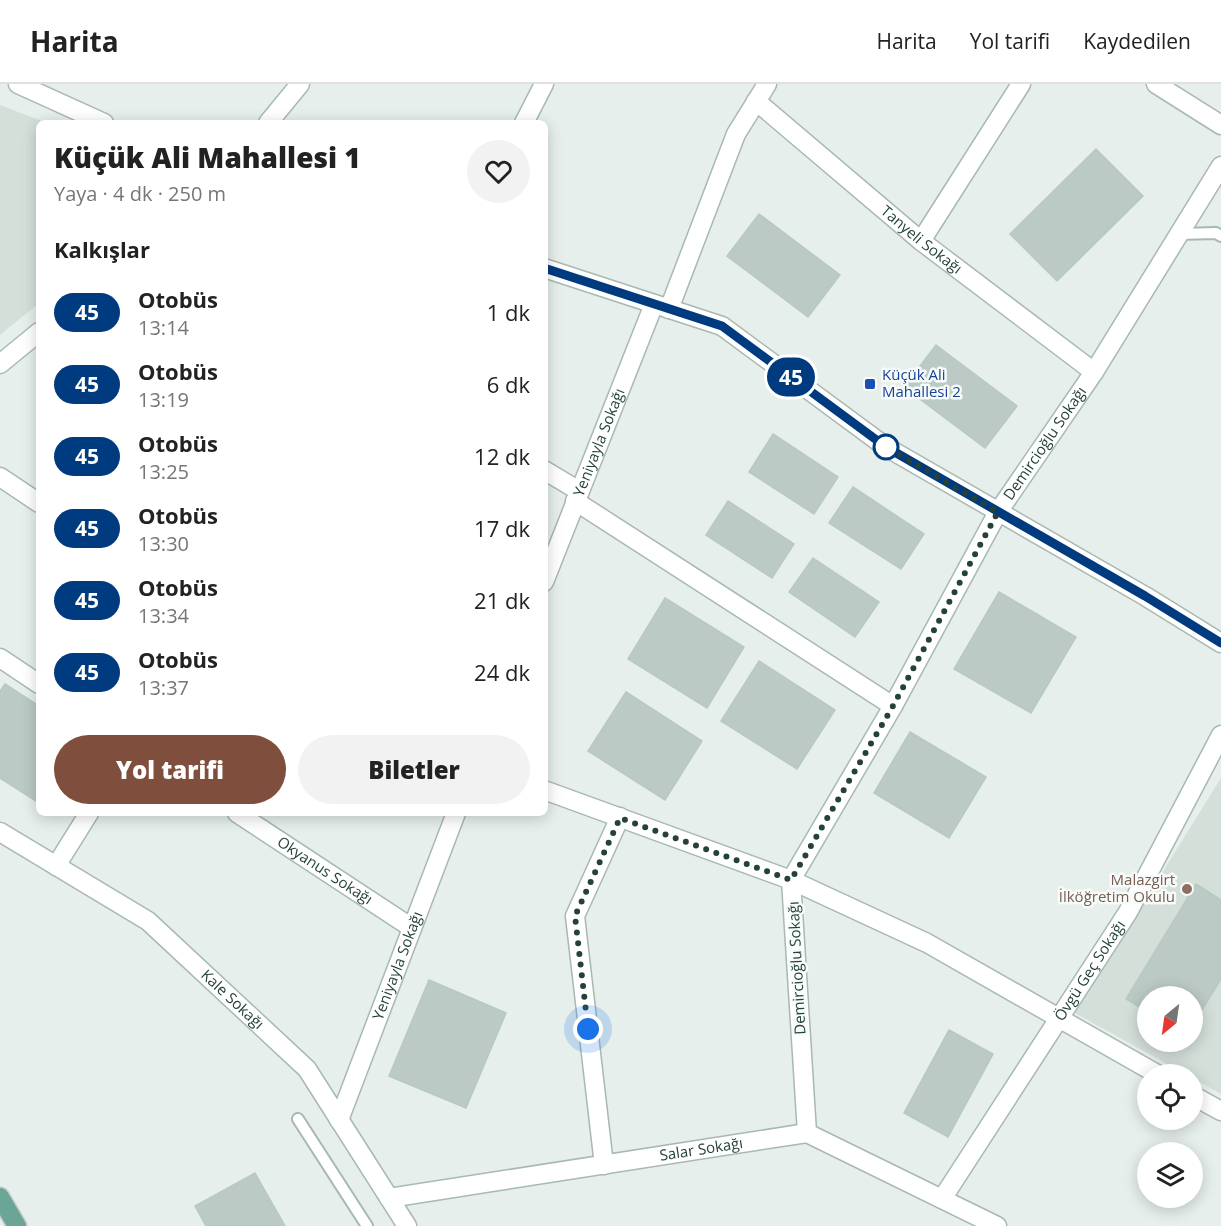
<!DOCTYPE html>
<html lang="tr">
<meta charset="utf-8">
<style>
body{margin:0;font-family:"Open Sans",sans-serif;background:#f2f2f2;color:#222;height:100vh;display:flex;flex-direction:column;font-size:22px;white-space:nowrap}
*{box-sizing:border-box;margin:0}
p{font-size:20px;color:#767676}
.icon{flex:none;width:33px;height:33px;fill:none;stroke:currentColor;stroke-width:2;stroke-linecap:round;stroke-linejoin:round}
.map{position:relative;flex:1;overflow:hidden}
.sheet{position:absolute;left:36px;top:36px;width:512px;height:696px;display:flex;flex-direction:column;background:#fff;border-radius:9px;box-shadow:0 3px 15px #0003}
.sheet>*{flex:none}
.badge{padding:0 12px;border-radius:20px;font-size:21px;line-height:39px}
.needle{width:39px;rotate:209deg}
.controls{position:absolute;left:1137px;top:902px;display:grid;gap:12px}
.controls a{display:grid;place-items:center;width:66px;height:66px;border-radius:50%;background:#fff;box-shadow:0 3px 15px #0003;font-size:30px}
.you{position:absolute;width:30px;height:30px;margin:-15px;border:4px solid #fff;border-radius:50%;background:#1a73e8;box-shadow:0 0 0 9px #1a73e833}
.map>.badge{position:absolute;translate:-50% -50%;box-shadow:0 0 0 3px #fff}
h2{padding:0 18px;font-size:22px;line-height:54px}
.round{display:grid;place-items:center;flex:none;width:63px;height:63px;border-radius:32px;background:#f2f2f2}
.head{display:flex;align-items:center;justify-content:space-between;height:102px;padding:0 18px}
h1{font-size:28px;font-weight:800;line-height:45px}
.action{display:flex;gap:12px;margin-top:auto;padding:12px 18px}
.action a{flex:1;height:69px;border-radius:36px;background:#804e3d;color:#fff;font-size:24px;font-weight:800;line-height:69px;text-align:center}
.action a+a{background:#f2f2f2;color:#222}
ul{padding:0;list-style:none}
li{display:flex;align-items:center;gap:18px;height:72px;padding:0 18px}
li div{flex:1}
li b{display:block;font-size:22px}
li em{font-style:normal}
li .badge{min-width:66px;font-weight:700;text-align:center}
header{display:flex;align-items:center;gap:36px;box-sizing:border-box;height:84px;padding:0 30px;background:#fff;border-bottom:2px solid #e0e0e0}
header strong{font-size:28px}
nav{display:flex;gap:33px;margin-inline-start:auto;font-size:21px}
.map>svg:first-child{display:block}
</style>
<header>
<strong>Harita</strong>
<nav><a>Harita</a><a>Yol tarifi</a><a>Kaydedilen</a></nav>
</header>
<div class="map">
<svg width="1221" height="1142" viewBox="0 0 1221 1142">
<rect width="100%" height="100%" fill="#e6efeb"/>
<g fill="#d4dfda" fill-rule="evenodd">
<polygon points="0,21 47,39 39,39 39,219 0,251"/>
<path d="M1221,694V1010L1193,994L1192,990H1185L1075,929ZM1148,912H1192V957H1148Z"/>
</g>
<g fill="#bbcac4" stroke="#b8c9c2" stroke-width="1.5">
<polygon points="1096,65 1143,112 1057,197 1010,150"/>
<polygon points="759,130 840,191 808,233 727,172"/>
<polygon points="936,261 1017,322 985,364 904,303"/>
<polygon points="773,350 838,393 814,430 749,388"/>
<polygon points="853,403 924,450 901,485 829,439"/>
<polygon points="728,417 794,460 772,494 706,451"/>
<polygon points="813,474 879,518 855,553 789,508"/>
<polygon points="999,508 1076,553 1031,629 954,585"/>
<polygon points="665,514 744,563 707,624 628,575"/>
<polygon points="759,577 835,626 797,685 721,637"/>
<polygon points="5,600 39,622 39,719 0,694 0,607"/>
<polygon points="626,608 702,657 665,716 588,667"/>
<polygon points="910,648 986,693 949,754 874,709"/>
<polygon points="1196,800 1221,816 1221,895 1192,942 1192,912 1148,912 1148,928 1126,915"/>
<polygon points="429,896 506,929 466,1024 389,992"/>
<polygon points="949,946 993,970 948,1053 904,1029"/>
<polygon points="255,1089 285,1142 206,1142 195,1122"/>
</g>
<g fill="none" stroke-linecap="round" stroke-linejoin="round">
<g stroke="#a8b8b2" stroke-width="14">
<g id="lane">
<polyline points="1177,150 1216,149 1221,152"/>
<polyline points="298,1035 367,1142"/>
</g>
</g>
<g stroke="#a8b8b2" stroke-width="21">
<g id="street">
<polyline points="18,0 104,39"/>
<polyline points="1156,0 1221,41"/>
<path id="s1" d="M756,17L921,157L1094,288"/>
<polyline points="524,39 544,0"/>
<polyline points="921,157 1021,0"/>
<polyline points="544,184 722,242 886,363 1145,512 1221,559"/>
<polyline points="669,225 736,50 767,0"/>
<polyline points="544,386 579,407"/>
<polyline points="0,393 39,419"/>
<polyline points="575,417 893,622"/>
<path id="s2" d="M544,498L654,220"/>
<polyline points="0,574 39,600"/>
<polyline points="544,706 791,796 927,859 1157,990"/>
<path id="s3" d="M237,729L412,844"/>
<path id="s4" d="M0,748L148,837L307,985L407,1142"/>
<polyline points="56,782 89,729"/>
<polyline points="1192,1011 1221,1027"/>
<path id="s5" d="M339,1036L456,729"/>
<path id="s6" d="M807,1049L791,796L893,622L998,428L1094,288L1221,82"/>
<polyline points="604,1081 575,832 620,733"/>
<path id="s7" d="M389,1114L807,1049L997,1142"/>
<path id="s8" d="M942,1115L1128,828L1221,651"/>
</g>
</g>
<g stroke="#a4bbb3" stroke-width="21">
<g id="secondary">
<polyline points="268,39 300,0"/>
<polyline points="0,280 39,248"/>
</g>
</g>
<g stroke="#c2cac8" stroke-width="21">
<polyline id="primary" points="0,1113 17,1142"/>
</g>
<use href="#lane" stroke="#fff" stroke-width="10"/>
<use href="#street" stroke="#fff" stroke-width="18"/>
<use href="#secondary" stroke="#fff" stroke-width="18"/>
<use href="#primary" stroke="#6aa596" stroke-width="18"/>
</g>
<g fill="none" stroke-linecap="round" stroke-linejoin="round">
<g stroke="#fff" stroke-width="14">
<polyline id="line" points="544,184 722,242 886,363 1145,512 1221,559"/>
</g>
<use href="#line" stroke="#003b80" stroke-width="9"/>
<polyline stroke="#24423a" stroke-width="6" stroke-dasharray="0 10.8" points="588,945 575,832 620,734 791,796 893,622 998,428 886,363"/>
</g>
<rect fill="#1a4fb4" stroke="#f7fbf9" stroke-width="2" x="864" y="294" width="12" height="12" rx="3"/>
<circle fill="#fff" stroke="#003b80" stroke-width="3" cx="886" cy="363" r="12"/>
<circle fill="#8d6e63" stroke="#f7fbf9" stroke-width="2" cx="1187" cy="805" r="6"/>
<g text-anchor="middle" stroke-width="5" stroke-linejoin="round" paint-order="stroke">
<g font-size="15" fill="#24423a" stroke="#f7fbf9">
<text dy="5" stroke="none"><textPath href="#s1" startOffset="216">Tanyeli Sokağı</textPath></text>
<text dy="5" stroke="none"><textPath href="#s2" startOffset="150">Yeniyayla Sokağı</textPath></text>
<text dy="5" stroke="none"><textPath href="#s6" startOffset="759">Demircioğlu Sokağı</textPath></text>
<text dy="5" stroke="none"><textPath href="#s3" startOffset="105">Okyanus Sokağı</textPath></text>
<text dy="5" stroke="none"><textPath href="#s5" startOffset="165">Yeniyayla Sokağı</textPath></text>
<text transform="translate(797 884) rotate(-93)" y="5">Demircioğlu Sokağı</text>
<text dy="5" stroke="none"><textPath href="#s8" startOffset="272">Övgü Geç Sokağı</textPath></text>
<text dy="5" stroke="none"><textPath href="#s4" startOffset="288">Kale Sokağı</textPath></text>
<text dy="5" stroke="none"><textPath href="#s7" startOffset="316">Salar Sokağı</textPath></text>
</g>
<g font-size="15" fill="#164399" stroke="#f7fbf9" text-anchor="start">
<text x="882" y="296">Küçük Ali<tspan x="882" dy="17">Mahallesi 2</tspan></text>
</g>
<g font-size="15" fill="#785e54" stroke="#f7fbf9" text-anchor="end">
<text x="1175" y="801">Malazgirt<tspan x="1175" dy="17">İlköğretim Okulu</tspan></text>
</g>
</g>
</svg>
<div class="controls">
<a><svg class="needle" viewBox="-14 -14 28 28"><path d="M0-13l5 13h-10z" fill="#e53935"/><path d="M0 13l5-13h-10z" fill="#767676"/></svg></a>
<a><svg class="icon" aria-label="locate" viewBox="0 0 24 24"><circle cx="12" cy="12" r="6"/><path d="M12 2v4M12 18v4M2 12h4M18 12h4"/></svg></a>
<a><svg class="icon" aria-label="layers" viewBox="0 0 24 24"><path d="M12 4l9 5-9 5-9-5zM3 14l9 5 9-5"/></svg></a>
</div>
<div class="you" style="left:588px;top:945px"></div>
<b class="badge" style="left:791px;top:293px;background:#003b80;color:#fff">45</b>
<section class="sheet">
<div class="head"><div><h1>Küçük Ali Mahallesi 1</h1><p>Yaya · 4 dk · 250 m</p></div><a class="round"><svg class="icon" aria-label="heart" viewBox="0 0 24 24"><path d="M12 20l-8-8c-3-5 5-10 8-4 3-6 11-1 8 4z"/></svg></a></div>
<h2>Kalkışlar</h2>
<ul>
<li><span class="badge" style="background:#003b80;color:#fff">45</span><div><b>Otobüs</b><p>13:14</p></div><em>1 dk</em></li>
<li><span class="badge" style="background:#003b80;color:#fff">45</span><div><b>Otobüs</b><p>13:19</p></div><em>6 dk</em></li>
<li><span class="badge" style="background:#003b80;color:#fff">45</span><div><b>Otobüs</b><p>13:25</p></div><em>12 dk</em></li>
<li><span class="badge" style="background:#003b80;color:#fff">45</span><div><b>Otobüs</b><p>13:30</p></div><em>17 dk</em></li>
<li><span class="badge" style="background:#003b80;color:#fff">45</span><div><b>Otobüs</b><p>13:34</p></div><em>21 dk</em></li>
<li><span class="badge" style="background:#003b80;color:#fff">45</span><div><b>Otobüs</b><p>13:37</p></div><em>24 dk</em></li>
</ul>
<div class="action"><a>Yol tarifi</a><a>Biletler</a></div>
</section>
</div>
